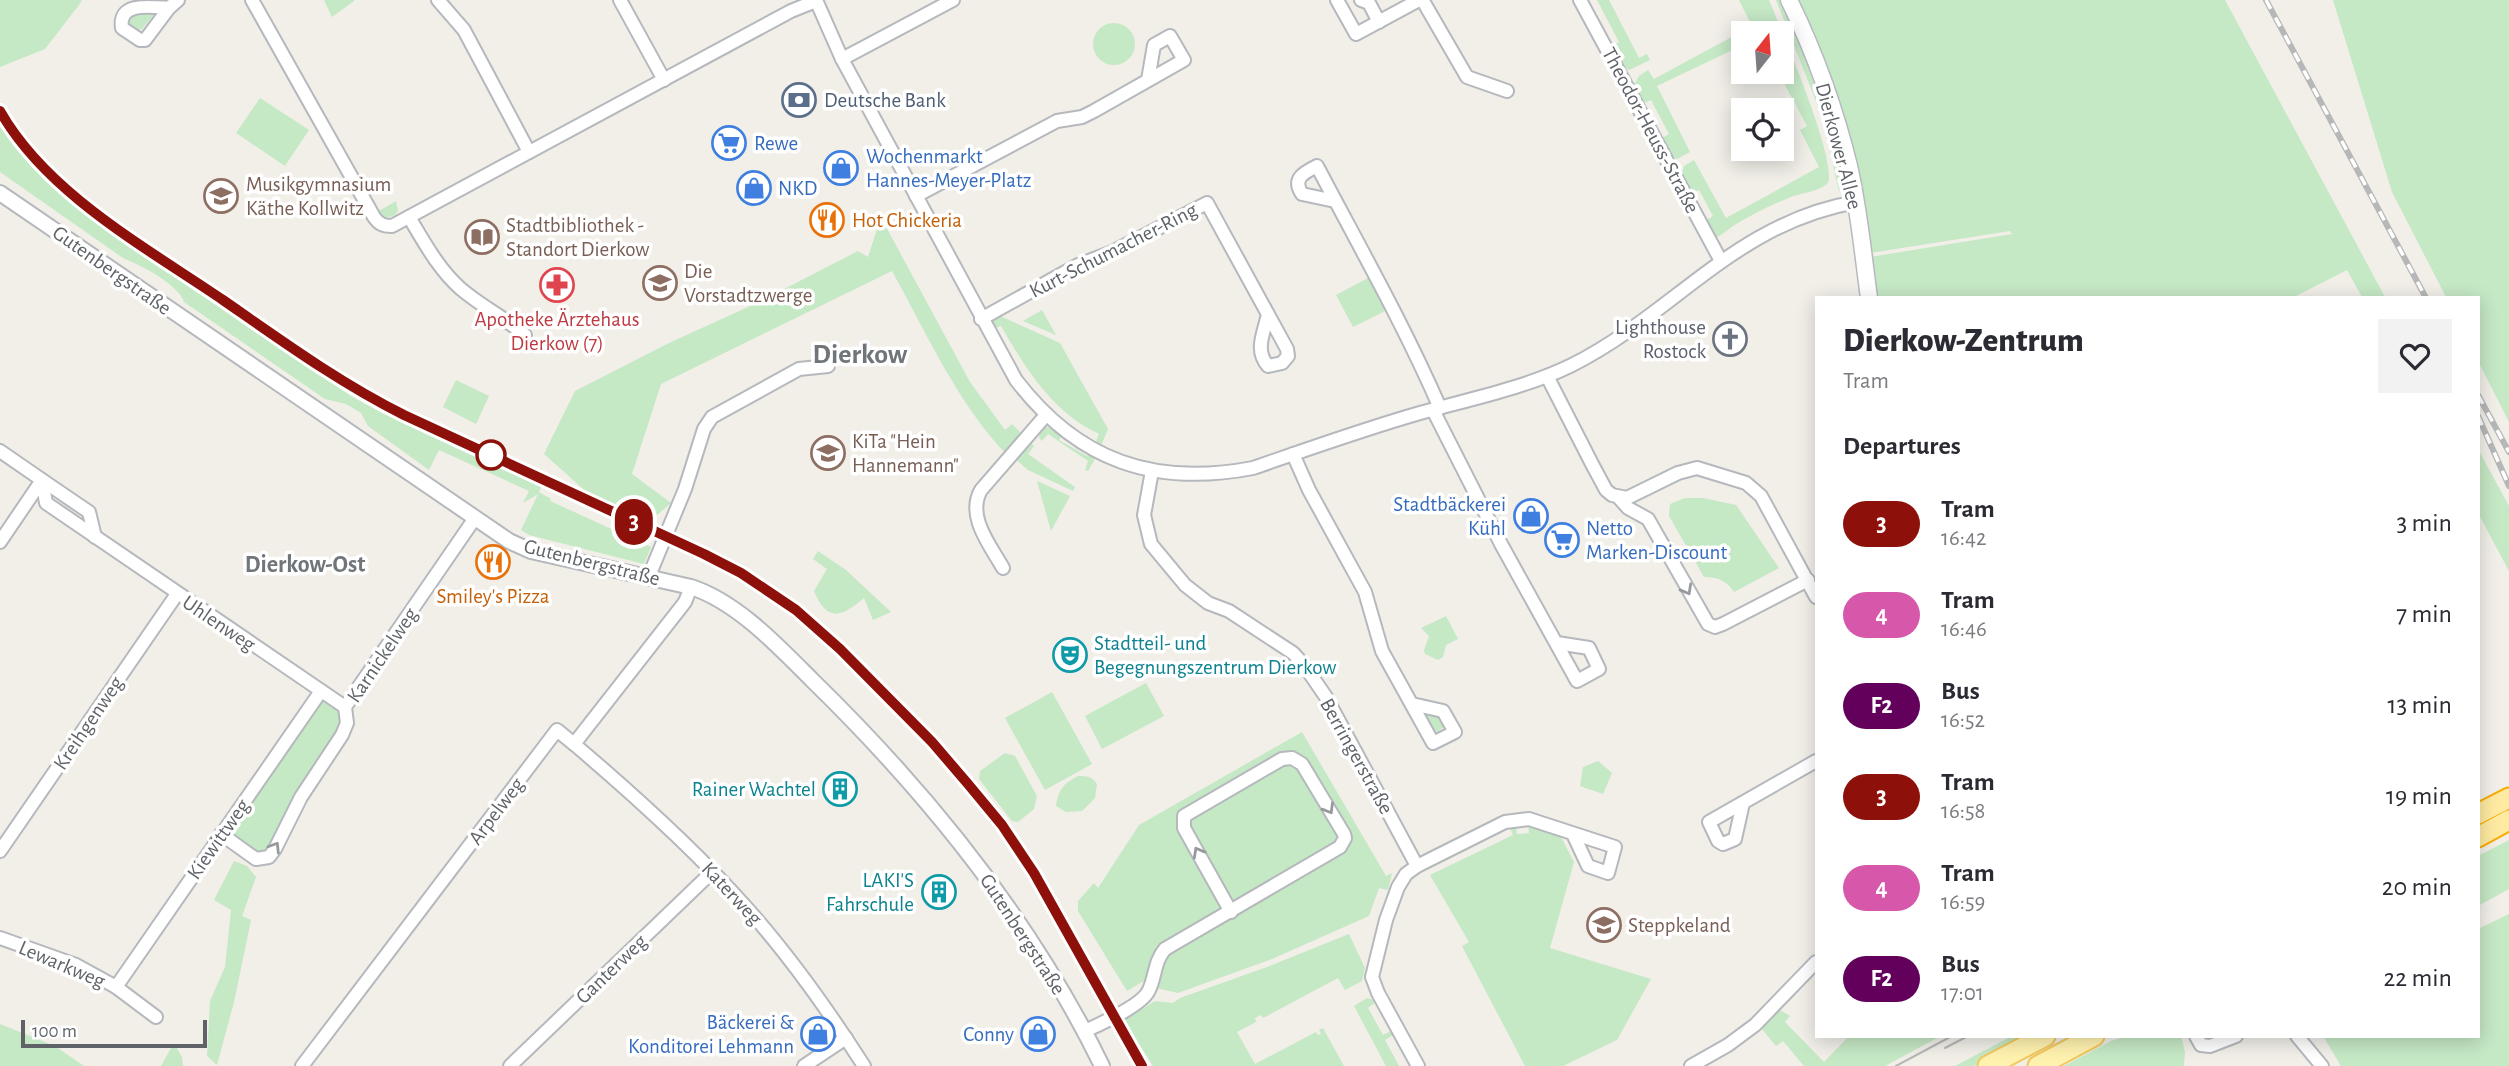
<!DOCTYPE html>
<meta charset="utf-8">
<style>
body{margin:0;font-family:"Alegreya Sans",sans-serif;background:#f2f2f3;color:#2b2b33;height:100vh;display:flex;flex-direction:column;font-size:26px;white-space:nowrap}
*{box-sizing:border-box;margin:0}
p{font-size:23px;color:#7c7c81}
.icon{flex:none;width:38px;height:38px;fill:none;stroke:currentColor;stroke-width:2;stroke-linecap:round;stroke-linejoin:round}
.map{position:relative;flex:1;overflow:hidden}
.drawer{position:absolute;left:1815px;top:296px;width:665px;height:742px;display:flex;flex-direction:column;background:#fff;border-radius:0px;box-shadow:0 4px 18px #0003}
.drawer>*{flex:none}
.badge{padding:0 14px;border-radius:23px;font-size:24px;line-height:46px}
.needle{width:46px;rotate:17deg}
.tools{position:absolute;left:1731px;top:21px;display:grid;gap:14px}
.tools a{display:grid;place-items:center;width:63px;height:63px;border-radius:0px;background:#fff;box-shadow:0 4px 18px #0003;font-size:35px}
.scale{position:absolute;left:21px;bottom:18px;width:186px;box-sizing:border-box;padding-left:7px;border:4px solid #5f6368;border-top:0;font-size:19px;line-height:24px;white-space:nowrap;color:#5f6368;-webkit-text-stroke:5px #fff;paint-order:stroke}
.map>.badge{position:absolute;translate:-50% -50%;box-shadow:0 0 0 4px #fff}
h2{padding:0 28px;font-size:26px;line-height:63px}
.round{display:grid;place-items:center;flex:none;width:74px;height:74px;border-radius:0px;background:#f2f2f3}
.summary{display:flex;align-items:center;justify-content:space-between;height:119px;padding:0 28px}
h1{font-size:33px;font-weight:800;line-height:52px}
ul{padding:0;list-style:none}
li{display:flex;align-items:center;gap:21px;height:91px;padding:0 28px}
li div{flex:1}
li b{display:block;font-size:26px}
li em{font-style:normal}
li .badge{min-width:77px;font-weight:700;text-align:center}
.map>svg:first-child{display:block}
</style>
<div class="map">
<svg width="2509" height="1066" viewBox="0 0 2509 1066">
<rect width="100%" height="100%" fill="#f1efe8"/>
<g fill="#c5e8c5">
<polygon points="0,0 80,0 82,1 45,49 0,67"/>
<polygon points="324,0 354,0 354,1 332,17"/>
<polygon points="1597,0 1609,0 1639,58 1647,54 1650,60 1629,70 1621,66 1611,47 1619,42"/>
<path d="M1739,0H1769C1779,24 1841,168 1827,184C1819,191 1801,193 1791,197C1771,205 1751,215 1733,226C1727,230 1722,235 1715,238L1705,221L1713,216L1699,190L1690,194L1681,175L1684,166L1694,160L1726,218L1819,167L1800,130L1807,126L1778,72H1782V33H1743V45L1657,86L1690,152L1677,159L1669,154L1660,139L1669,134L1651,100L1642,104L1634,85L1639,76L1648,70L1654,79L1752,26Z"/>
<polygon points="1776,0 1781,0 1808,62 1828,119 1843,176 1839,192 1823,119"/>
<polygon points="1797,0 2225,0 2385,297 2362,297 2347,270 2294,297 1869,297 1864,258 2012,234 2010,231 1870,253"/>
<polygon points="2333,0 2509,0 2509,422 2478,361 2478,298 2446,297 2392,192"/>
<polygon points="158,9 142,29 137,30 128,23 127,18 133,12"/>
<circle cx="1114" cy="44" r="21"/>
<polygon points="260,98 309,130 285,166 236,133"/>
<path d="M0,124C49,194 119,239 188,286C242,323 296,360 351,396L378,411L541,487L539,492L551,499L550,501L651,547L644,564L529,535L521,530L538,494L523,503L529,491L439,450L429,470L368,426L361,413L346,404L325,399L184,302C179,285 141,265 123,258L0,172Z"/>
<polygon points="396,201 398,211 395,215 386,218 379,211"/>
<path d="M885,225L970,382L1005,430L1012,424L1026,438L1009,457C958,405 927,334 892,271L661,384L632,474L671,503L648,523L590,495L544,454L575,391L669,343L759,302L858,251L868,257L877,229Z"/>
<polygon points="1368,278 1385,311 1353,327 1336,295"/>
<polygon points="1042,310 1056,335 1023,321"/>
<path d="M1000,316L1060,343L1108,429L1101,446L1096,441L1099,434C1053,413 1025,368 1001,326L993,329L989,321Z"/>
<polygon points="456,380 489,396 476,424 443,407"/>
<polygon points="1045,426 1062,435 1059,440 1087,456 1089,453 1096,457 1088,471 1085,470 1088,461 1048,434 1042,441 1039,438 1041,428"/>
<polygon points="1028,440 1034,446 1028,454 1075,487 1073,491 1028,470 1013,457"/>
<polygon points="2478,449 2509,506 2509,571 2478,513"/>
<polygon points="1037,481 1070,496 1051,531"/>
<path d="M1685,498H1703L1736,505L1779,568L1734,592C1726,580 1717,577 1704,577L1669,516L1670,504Z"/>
<path d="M818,551L846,570L891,612L873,620L864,598C842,617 827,623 814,591L827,569L813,559Z"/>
<polygon points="1446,616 1458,639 1446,645 1443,657 1438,660 1425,654 1424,650 1429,636 1421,628"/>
<polygon points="1146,683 1164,716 1102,749 1085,716"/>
<polygon points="321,691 345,707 347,723 264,860 221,834"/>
<polygon points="1052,692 1092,764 1045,790 1005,718"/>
<polygon points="1426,713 1438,717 1444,727 1437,732 1429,726 1424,716"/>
<polygon points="1302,732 1386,876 1392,873 1388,890 1379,888 1369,916 1272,959 1178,993 1156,988 1147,979 1127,991 1078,911 1078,901 1094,883 1098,888 1139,825"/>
<polygon points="1005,753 1015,756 1037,796 1034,809 1018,822 1012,821 979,779 980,771"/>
<polygon points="1598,761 1612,773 1603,794 1580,786 1583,767"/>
<path d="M1078,776C1087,776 1091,776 1097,784L1095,798L1082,811L1066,812L1056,806C1058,790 1064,783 1078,776Z"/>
<polygon points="1528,824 1559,833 1574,862 1550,948 1651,979 1617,1040 1563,1066 1525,1066 1462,946 1469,942 1430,875 1513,835 1509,826 1516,825 1517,834 1529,833"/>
<polygon points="2509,840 2509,889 2478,906 2478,856"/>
<polygon points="234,861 247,866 256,877 242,916 251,920 234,1002 217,1065 207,1056 210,1001 225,967 231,910 214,900"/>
<polygon points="2509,914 2509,1066 2341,1066 2323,1036 2478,1036 2478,929"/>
<polygon points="1349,934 1365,968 1362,981 1345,990 1338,978 1263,1018 1261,1015 1255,1018 1256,1022 1237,1032 1255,1064 1316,1032 1318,1035 1321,1034 1319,1030 1323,1028 1344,1066 1153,1066 1126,1023 1126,1019 1155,1001 1173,1003 1180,998 1267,967"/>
<polygon points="1367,998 1377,1001 1368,1008 1383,1035 1391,1031 1393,1035 1385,1040 1399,1066 1386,1066 1354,1006"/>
<polygon points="1780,1010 1790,1016 1785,1022 1824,1062 1849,1036 1941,1036 1885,1066 1804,1066 1783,1041 1776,1046 1761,1028"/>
<polygon points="0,1024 55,1046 84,1066 0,1066"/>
<polygon points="2012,1036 2031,1036 1974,1066 1955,1066"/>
<polygon points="2127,1036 2181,1036 2185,1052 2184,1066 2064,1066 2111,1041"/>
<polygon points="176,1047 182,1057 183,1066 161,1066 171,1048"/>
</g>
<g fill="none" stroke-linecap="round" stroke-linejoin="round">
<g stroke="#b5b8bc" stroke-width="16">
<g id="minor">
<path d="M252,0L374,217C379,224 383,226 392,226L791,11L816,1"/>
<polyline points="438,0 464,30 529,152"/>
<polyline points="620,0 664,80"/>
<path d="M816,0L842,59L1016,380C1078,461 1154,487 1253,468C1308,449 1364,429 1420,413C1470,399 1525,388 1572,365C1675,313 1735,223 1856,202"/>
<polyline points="1337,0 1356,34 1419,0 1423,1 1467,77 1507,91"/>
<polyline points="1361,0 1369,3 1379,22"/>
<polyline points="1580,0 1721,261"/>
<path d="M169,8C151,7 118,1 122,28L140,40H145L169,8L178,0"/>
<polyline points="842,59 953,0"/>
<polyline points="916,196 1057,121 1082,117 1094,111 1184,60 1170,36 1154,45 1148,80"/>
<path d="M1335,201L1302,194C1292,179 1303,173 1317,166C1359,246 1404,325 1440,408"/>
<path d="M409,217C424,242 439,270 461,289C481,306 505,318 525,335"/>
<path d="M981,319L1078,265L1110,253L1207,203L1287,349L1288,356L1282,363L1268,366C1254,350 1264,333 1268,314"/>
<polyline points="1547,376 1592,464 1606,490 1612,495 1627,498 1678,473 1697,468 1746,483 1761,496 1816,597"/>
<polyline points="1433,410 1501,544 1577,681 1599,669 1589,648 1557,643"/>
<polyline points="0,451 42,480 46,503 345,707"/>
<polyline points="1293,454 1309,490 1365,592 1382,651 1433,743 1455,732 1443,711 1412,704"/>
<polyline points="1152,471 1144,515 1151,544 1185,585 1208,603 1229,611 1293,653 1304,665 1326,697 1417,866"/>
<polyline points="1619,498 1628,508 1648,519 1708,624 1715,627 1723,624 1808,580"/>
<polyline points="0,542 42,480 89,512 95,537"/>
<path d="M1003,568C990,545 966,516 981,490L1046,415"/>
<polyline points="649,576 685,489 704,429 712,417 799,369 828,366"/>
<path d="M574,744C634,795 693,848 745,906C790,956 828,1010 864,1066"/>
<polyline points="1743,803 1735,839 1723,844 1718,841 1709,822 1816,761"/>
<polyline points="221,834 256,859 269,857 275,849 301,797 342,735 347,723 345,707 475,518"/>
<polyline points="0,851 177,594"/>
<polyline points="0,938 76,965 116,987 156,1017"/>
<polyline points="116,987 321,691"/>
<path d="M1085,1031C1100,1024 1143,1005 1149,990C1156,975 1154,962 1165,949L1340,847L1345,838L1344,834L1302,764L1292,758L1282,759L1184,816V828L1231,912"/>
<polyline points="2196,1036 2201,1045 2210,1046 2236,1036"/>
<polyline points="2297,1036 2322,1066"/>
<polyline points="302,1066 557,730 574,744 685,602 691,587"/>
<polyline points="510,1066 712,872"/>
<polyline points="804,1066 846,1038"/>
<polyline points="1418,1066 1378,993 1372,977 1386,920 1398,887 1406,874 1417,866 1505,822 1529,819 1615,847 1608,873 1588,866 1573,834"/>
<polyline points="1691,1066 1728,1045 1755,1025 1816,962"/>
</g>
</g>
<g stroke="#b5b8bc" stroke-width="18">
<path id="tertiary" d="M0,193L509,541L531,551L691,587C737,602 778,646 812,680C928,793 1031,920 1102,1066"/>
</g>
<g stroke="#b6babf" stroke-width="19">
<path id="secondary" d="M1789,0C1815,53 1835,109 1849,166C1859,209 1863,254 1869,298"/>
</g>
<g stroke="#f2c960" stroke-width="23">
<g id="primary">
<polyline points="1988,1066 2045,1036"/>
<polyline points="2038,1066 2094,1036"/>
</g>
</g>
<g stroke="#f9ab00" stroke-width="23">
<g id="trunk">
<polyline points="2478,814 2509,798"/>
<polyline points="2478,837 2509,820"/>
</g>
</g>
<use href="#minor" stroke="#fff" stroke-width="12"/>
<use href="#tertiary" stroke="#fff" stroke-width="14"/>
<use href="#secondary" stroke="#fff" stroke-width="16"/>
<use href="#primary" stroke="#fff2af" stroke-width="19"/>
<use href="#trunk" stroke="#feeaa1" stroke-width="19"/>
<g stroke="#b6b7b8" stroke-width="2">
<path d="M0,111C48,195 150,250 227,303C285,342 341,384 404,415L703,554C735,570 766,587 794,609C831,636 862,671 894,704C945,756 994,810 1033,871C1074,933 1106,1001 1142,1066"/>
<polyline points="1945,1048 1968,1036"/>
<polyline points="1896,1066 1952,1036"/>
</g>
<g stroke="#b6b7b8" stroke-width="6">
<g id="rail">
<polyline points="2266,0 2426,298"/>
<polyline points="2478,395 2509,452"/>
<polyline points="2478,416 2509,486"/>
</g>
</g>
<use href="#rail" stroke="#fff" stroke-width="3.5" stroke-dasharray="10" stroke-linecap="butt"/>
</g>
<defs><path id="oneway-chevron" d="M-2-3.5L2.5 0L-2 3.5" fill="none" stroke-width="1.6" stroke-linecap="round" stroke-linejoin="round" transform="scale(1.75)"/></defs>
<g stroke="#979a9d">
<use href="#oneway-chevron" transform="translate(1687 590) rotate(61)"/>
<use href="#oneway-chevron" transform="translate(1329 809) rotate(59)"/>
<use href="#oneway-chevron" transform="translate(275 847) rotate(-58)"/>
<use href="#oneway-chevron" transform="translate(1198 852) rotate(-119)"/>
</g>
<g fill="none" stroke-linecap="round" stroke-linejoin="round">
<g stroke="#fff" stroke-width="16">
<path id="line" d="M0,111C47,194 147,248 223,300C282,341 340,383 404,415L704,554L741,573L796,610L840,649L932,742L968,784L1002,825L1034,873L1142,1066"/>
</g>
<use href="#line" stroke="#8d110a" stroke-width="10"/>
</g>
<defs>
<g id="bank-ring" transform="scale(1.75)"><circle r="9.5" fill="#fff" stroke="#5c6f8a" stroke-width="1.5"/><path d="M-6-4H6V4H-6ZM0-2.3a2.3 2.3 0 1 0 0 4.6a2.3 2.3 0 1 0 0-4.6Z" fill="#5c6f8a"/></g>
<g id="supermarket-ring" transform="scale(1.75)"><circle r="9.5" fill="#fff" stroke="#3f7fe0" stroke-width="1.5"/><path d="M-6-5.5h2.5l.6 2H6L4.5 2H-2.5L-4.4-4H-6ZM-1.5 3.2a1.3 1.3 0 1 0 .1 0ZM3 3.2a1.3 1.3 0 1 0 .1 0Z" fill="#3f7fe0"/></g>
<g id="shop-ring" transform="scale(1.75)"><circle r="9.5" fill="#fff" stroke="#3f7fe0" stroke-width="1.5"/><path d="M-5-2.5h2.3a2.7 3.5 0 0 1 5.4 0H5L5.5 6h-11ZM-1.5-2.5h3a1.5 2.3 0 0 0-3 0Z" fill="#3f7fe0"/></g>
<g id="school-ring" transform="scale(1.75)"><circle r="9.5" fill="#fff" stroke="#8d6e63" stroke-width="1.5"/><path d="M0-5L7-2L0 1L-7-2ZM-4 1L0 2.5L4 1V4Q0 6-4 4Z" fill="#8d6e63"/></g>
<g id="restaurant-ring" transform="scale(1.75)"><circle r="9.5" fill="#fff" stroke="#e8710a" stroke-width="1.5"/><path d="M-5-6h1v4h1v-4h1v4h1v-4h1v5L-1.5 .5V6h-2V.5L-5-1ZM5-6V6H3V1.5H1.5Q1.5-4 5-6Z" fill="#e8710a"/></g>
<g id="library-ring" transform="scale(1.75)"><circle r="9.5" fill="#fff" stroke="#8d6e63" stroke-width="1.5"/><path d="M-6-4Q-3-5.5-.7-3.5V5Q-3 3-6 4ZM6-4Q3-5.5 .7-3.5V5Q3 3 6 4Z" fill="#8d6e63"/></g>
<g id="pharmacy-ring" transform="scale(1.75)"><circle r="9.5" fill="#fff" stroke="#e0444e" stroke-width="1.5"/><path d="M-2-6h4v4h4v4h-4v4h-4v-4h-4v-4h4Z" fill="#e0444e"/></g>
<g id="church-ring" transform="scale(1.75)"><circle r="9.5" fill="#fff" stroke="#6b7280" stroke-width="1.5"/><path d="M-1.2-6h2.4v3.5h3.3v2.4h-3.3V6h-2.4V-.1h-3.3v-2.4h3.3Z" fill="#6b7280"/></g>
<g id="theatre-ring" transform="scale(1.75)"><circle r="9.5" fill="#fff" stroke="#0f9aa8" stroke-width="1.5"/><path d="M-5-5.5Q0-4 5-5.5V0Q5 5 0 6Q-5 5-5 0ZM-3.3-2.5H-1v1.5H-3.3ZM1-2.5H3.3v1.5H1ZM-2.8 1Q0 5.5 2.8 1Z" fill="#0f9aa8"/></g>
<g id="building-ring" transform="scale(1.75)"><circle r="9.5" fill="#fff" stroke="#0f9aa8" stroke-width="1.5"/><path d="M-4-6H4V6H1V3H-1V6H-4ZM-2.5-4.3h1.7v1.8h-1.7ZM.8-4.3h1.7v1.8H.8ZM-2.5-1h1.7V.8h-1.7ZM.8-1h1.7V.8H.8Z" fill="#0f9aa8"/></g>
</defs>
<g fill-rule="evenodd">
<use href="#bank-ring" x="799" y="100"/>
<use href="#supermarket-ring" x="729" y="143"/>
<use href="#shop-ring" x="841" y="168"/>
<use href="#shop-ring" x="754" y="188"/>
<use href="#school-ring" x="221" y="196"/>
<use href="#restaurant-ring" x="827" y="220"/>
<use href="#library-ring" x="482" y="237"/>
<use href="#school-ring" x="660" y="283"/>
<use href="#pharmacy-ring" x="557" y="285"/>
<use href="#church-ring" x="1730" y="339"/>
<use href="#school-ring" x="828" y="453"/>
<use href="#shop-ring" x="1531" y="516"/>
<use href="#supermarket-ring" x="1562" y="540"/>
<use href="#restaurant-ring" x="493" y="562"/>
<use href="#theatre-ring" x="1070" y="655"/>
<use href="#building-ring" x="840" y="789"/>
<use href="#building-ring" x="939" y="892"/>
<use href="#school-ring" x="1604" y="925"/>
<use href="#shop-ring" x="818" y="1034"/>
<use href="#shop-ring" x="1038" y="1034"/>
</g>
<circle fill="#fff" stroke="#8d110a" stroke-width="3.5" cx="491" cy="455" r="14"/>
<g text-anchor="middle" stroke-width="7" stroke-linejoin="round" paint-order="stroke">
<g font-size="21" fill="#4e5e75" stroke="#fff" text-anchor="start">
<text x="824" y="107">Deutsche Bank</text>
</g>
<g font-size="21" fill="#5f6368" stroke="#fff">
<text transform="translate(1651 130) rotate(62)" y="7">Theodor-Heuss-Straße</text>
<text transform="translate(1839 146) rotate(75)" y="7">Dierkower Allee</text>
<text transform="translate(1113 250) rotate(-27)" y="7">Kurt-Schumacher-Ring</text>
<text transform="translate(112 270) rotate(35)" y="7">Gutenbergstraße</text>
<text transform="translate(592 562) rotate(14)" y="7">Gutenbergstraße</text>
<text transform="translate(219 623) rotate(34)" y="7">Uhlenweg</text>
<text transform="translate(382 655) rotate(-56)" y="7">Karnickelweg</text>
<text transform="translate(88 723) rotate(-56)" y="7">Kreihgenweg</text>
<text transform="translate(1357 756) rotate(61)" y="7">Berringerstraße</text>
<text transform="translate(496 811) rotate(-53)" y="7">Arpelweg</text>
<text transform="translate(218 839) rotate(-55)" y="7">Kiewittweg</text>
<text transform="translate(732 893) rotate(47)" y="7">Katerweg</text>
<text transform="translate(1023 934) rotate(57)" y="7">Gutenbergstraße</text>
<text transform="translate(62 964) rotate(23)" y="7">Lewarkweg</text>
<text transform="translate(611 969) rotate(-44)" y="7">Ganterweg</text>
</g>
<g font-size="21" fill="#366cbe" stroke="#fff" text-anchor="start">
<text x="754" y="150">Rewe</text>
<text x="866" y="163">Wochenmarkt<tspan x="866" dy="24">Hannes-Meyer-Platz</tspan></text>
<text x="778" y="195">NKD</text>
<text x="1506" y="511" text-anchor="end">Stadtbäckerei<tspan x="1506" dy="24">Kühl</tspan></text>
<text x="1586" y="535">Netto<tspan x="1586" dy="24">Marken-Discount</tspan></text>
<text x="794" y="1029" text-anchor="end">Bäckerei &amp;<tspan x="794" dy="24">Konditorei Lehmann</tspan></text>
<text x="1014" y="1041" text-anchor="end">Conny</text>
</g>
<g font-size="21" fill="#785e54" stroke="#fff" text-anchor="start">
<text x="246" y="191">Musikgymnasium<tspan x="246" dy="24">Käthe Kollwitz</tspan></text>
<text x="506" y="232">Stadtbibliothek -<tspan x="506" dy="24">Standort Dierkow</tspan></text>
<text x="684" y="278">Die<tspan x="684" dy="24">Vorstadtzwerge</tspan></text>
<text x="852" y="448">KiTa "Hein<tspan x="852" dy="24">Hannemann"</tspan></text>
<text x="1628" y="932">Steppkeland</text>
</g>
<g font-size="21" fill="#c56008" stroke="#fff" text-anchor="start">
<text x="852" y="227">Hot Chickeria</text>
<text x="493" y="603" text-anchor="middle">Smiley's Pizza</text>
</g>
<g font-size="21" fill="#be3a42" stroke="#fff">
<text x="557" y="326">Apotheke Ärztehaus<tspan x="557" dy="24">Dierkow (7)</tspan></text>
</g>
<g font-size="21" fill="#5b616d" stroke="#fff" text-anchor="end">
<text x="1706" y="334">Lighthouse<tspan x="1706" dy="24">Rostock</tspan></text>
</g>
<g font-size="21" fill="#0d838f" stroke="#fff" text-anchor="end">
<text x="1094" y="650" text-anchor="start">Stadtteil- und<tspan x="1094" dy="24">Begegnungszentrum Dierkow</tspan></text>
<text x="816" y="796">Rainer Wachtel</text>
<text x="914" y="887">LAKI'S<tspan x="914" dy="24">Fahrschule</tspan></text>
</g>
<g font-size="24" font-weight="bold" fill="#70757a" stroke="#fff">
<text x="305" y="572">Dierkow-Ost</text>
</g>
<g font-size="28" font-weight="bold" fill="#70757a" stroke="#fff">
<text x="860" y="363">Dierkow</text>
</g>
</g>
</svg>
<div class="tools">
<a><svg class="needle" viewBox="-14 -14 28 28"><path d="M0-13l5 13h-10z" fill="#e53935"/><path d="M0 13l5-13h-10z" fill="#7c7c81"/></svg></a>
<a><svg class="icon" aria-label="locate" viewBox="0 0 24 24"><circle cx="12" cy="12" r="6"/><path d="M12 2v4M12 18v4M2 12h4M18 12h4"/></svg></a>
</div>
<div class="scale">100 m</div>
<b class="badge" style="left:634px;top:522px;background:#8d110a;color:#fff">3</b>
<section class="drawer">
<div class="summary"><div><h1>Dierkow-Zentrum</h1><p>Tram</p></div><a class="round"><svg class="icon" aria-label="heart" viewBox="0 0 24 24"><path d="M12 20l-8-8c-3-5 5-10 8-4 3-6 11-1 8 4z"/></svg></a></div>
<h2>Departures</h2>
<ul>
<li><span class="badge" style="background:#8d110a;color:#fff">3</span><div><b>Tram</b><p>16:42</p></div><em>3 min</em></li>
<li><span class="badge" style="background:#d758ab;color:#fff">4</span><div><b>Tram</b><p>16:46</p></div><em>7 min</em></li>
<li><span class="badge" style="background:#62005b;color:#fff">F2</span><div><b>Bus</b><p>16:52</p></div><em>13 min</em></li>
<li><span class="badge" style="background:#8d110a;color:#fff">3</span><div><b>Tram</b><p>16:58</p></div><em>19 min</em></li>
<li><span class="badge" style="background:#d758ab;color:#fff">4</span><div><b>Tram</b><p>16:59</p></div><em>20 min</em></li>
<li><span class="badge" style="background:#62005b;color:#fff">F2</span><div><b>Bus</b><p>17:01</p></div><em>22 min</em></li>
</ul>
</section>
</div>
